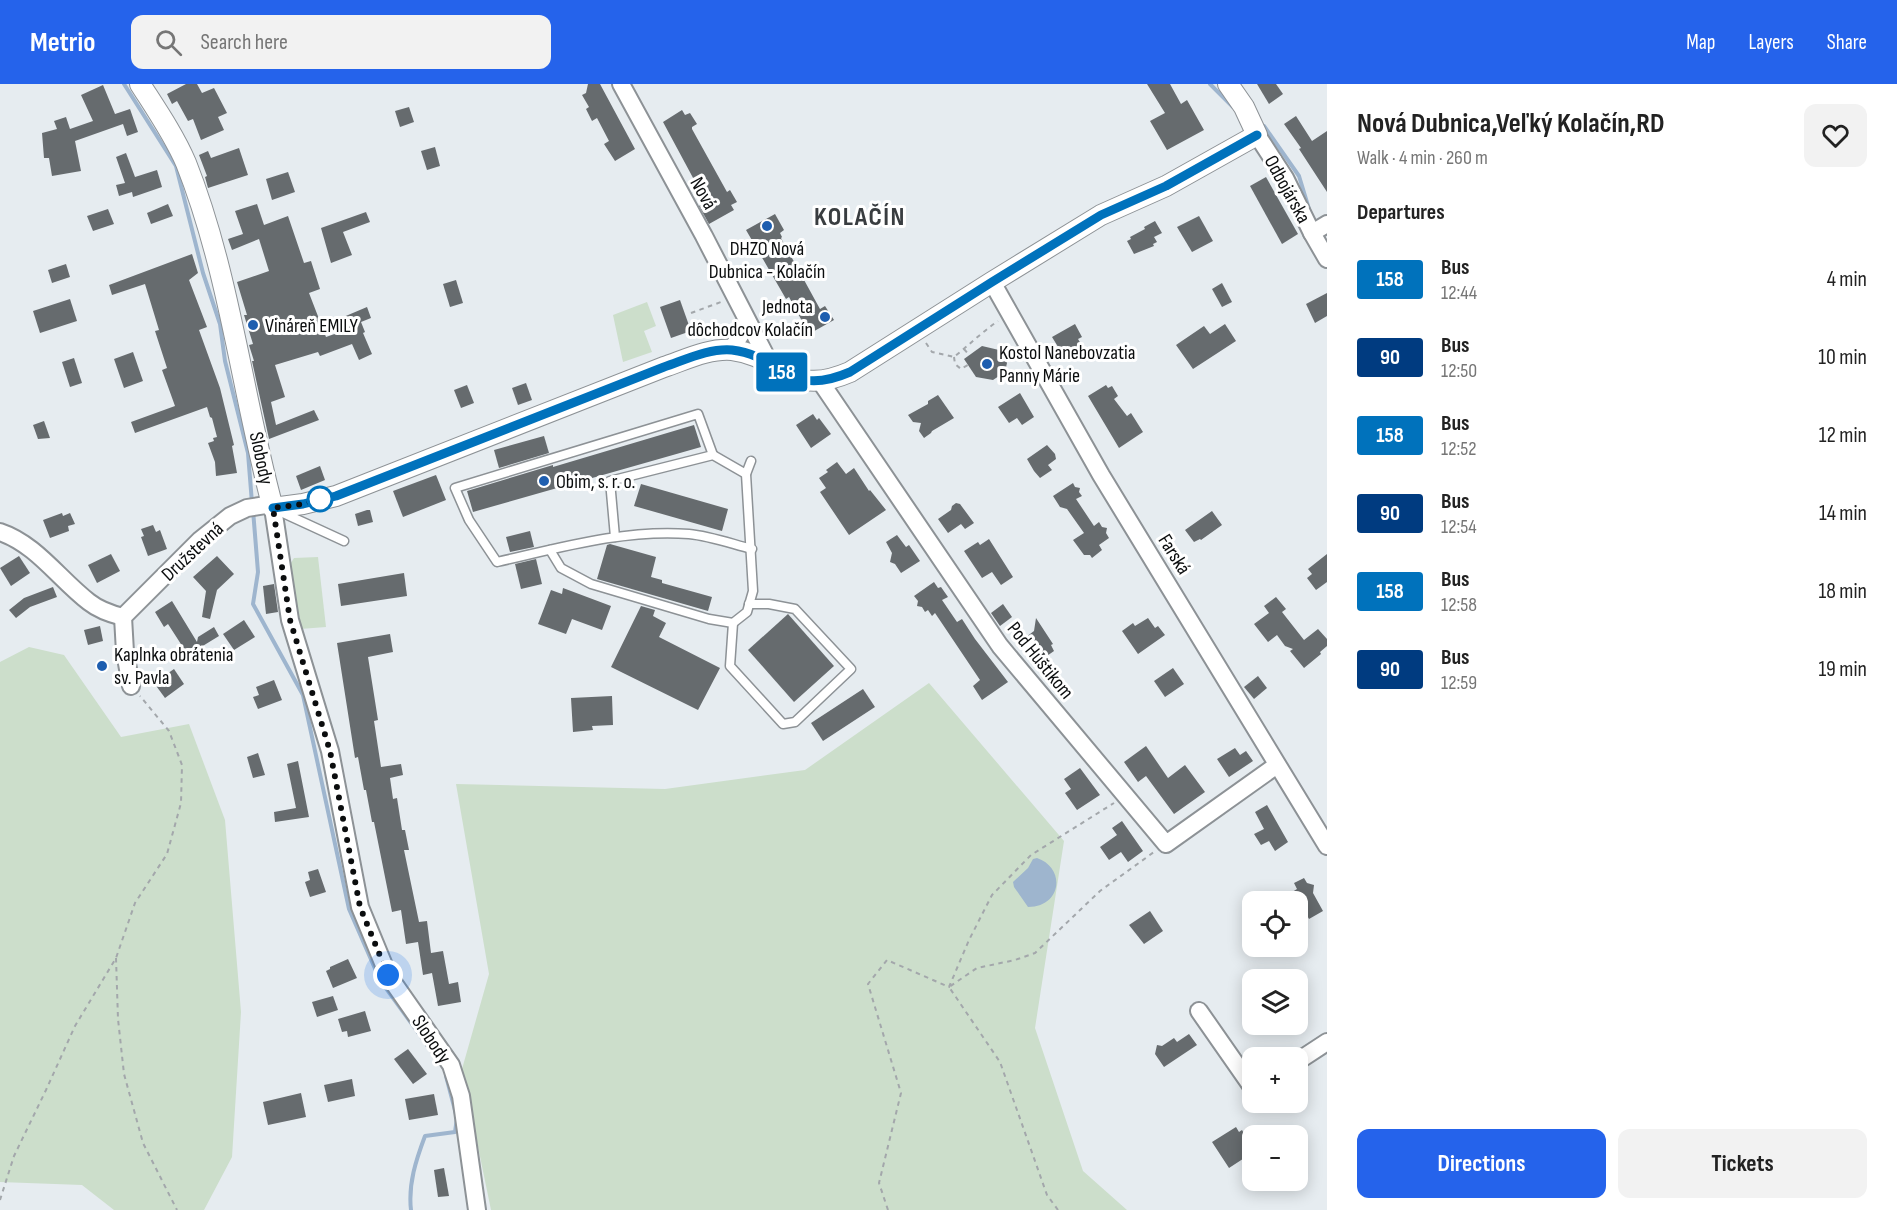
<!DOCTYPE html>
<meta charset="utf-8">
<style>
body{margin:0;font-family:"Sofia Sans Condensed",sans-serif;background:#f2f2f2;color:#222;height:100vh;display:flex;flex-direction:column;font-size:22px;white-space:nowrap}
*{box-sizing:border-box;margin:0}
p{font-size:20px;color:#767676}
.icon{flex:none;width:33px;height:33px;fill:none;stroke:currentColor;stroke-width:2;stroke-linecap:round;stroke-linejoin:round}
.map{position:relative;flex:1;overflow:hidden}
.sheet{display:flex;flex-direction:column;background:#fff;width:570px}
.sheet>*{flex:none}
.badge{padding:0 12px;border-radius:4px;font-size:21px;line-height:39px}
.tools{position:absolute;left:1242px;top:807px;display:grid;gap:12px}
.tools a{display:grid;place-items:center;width:66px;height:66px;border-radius:12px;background:#fff;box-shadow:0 3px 15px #0003;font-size:30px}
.you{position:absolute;width:30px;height:30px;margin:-15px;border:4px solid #fff;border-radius:50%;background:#1a73e8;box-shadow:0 0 0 9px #1a73e833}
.map>.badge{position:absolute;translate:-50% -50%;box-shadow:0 0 0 3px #fff}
h2{padding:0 30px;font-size:22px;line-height:54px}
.round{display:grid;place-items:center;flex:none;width:63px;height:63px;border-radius:12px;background:#f2f2f2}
.head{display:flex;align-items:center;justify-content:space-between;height:102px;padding:0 30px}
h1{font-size:28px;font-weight:700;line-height:45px}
.primary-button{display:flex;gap:12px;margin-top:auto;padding:12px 30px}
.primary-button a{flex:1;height:69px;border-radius:12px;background:#2563eb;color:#fff;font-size:24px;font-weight:700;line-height:69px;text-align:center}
.primary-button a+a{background:#f2f2f2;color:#222}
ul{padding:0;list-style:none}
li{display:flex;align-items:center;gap:18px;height:78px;padding:0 30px}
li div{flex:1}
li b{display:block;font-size:22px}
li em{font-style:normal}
li .badge{min-width:66px;font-weight:700;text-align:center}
header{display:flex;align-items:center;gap:36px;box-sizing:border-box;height:84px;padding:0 30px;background:#2563eb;color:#fff}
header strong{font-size:28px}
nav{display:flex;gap:33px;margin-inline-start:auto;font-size:21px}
.search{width:420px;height:54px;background:#f2f2f2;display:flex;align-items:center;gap:15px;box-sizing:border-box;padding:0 21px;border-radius:12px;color:#767676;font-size:22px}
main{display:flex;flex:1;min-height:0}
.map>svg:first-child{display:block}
</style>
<header>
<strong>Metrio</strong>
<div class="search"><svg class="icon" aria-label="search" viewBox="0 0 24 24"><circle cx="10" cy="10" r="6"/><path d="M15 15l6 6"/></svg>Search here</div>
<nav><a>Map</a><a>Layers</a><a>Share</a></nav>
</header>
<main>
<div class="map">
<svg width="1327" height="1126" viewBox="0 0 1327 1126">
<rect width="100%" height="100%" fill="#e6ecf0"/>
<g fill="#ccdecb">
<polygon points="647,218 656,242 644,247 652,268 623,278 613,231"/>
<polygon points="318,473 326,543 300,545 289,482 294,474"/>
<polygon points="29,563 64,571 121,653 189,640 225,736 241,928 232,1073 204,1126 114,1126 82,1101 0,1098 0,578"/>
<polygon points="929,599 1064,757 1035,944 1083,1087 1127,1126 491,1126 462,985 489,890 456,700 665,705 805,686"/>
</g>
<path fill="#9eb5ce" d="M1037,774C1066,784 1062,823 1028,823L1014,803L1013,798L1028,784L1033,775Z"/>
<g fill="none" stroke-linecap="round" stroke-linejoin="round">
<g stroke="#9eb5ce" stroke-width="4">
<polyline points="124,0 176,82 203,189 220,240 225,277 248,369 252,419"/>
<polyline points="1210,0 1233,23"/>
<polyline points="1264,42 1299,92 1309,125"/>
<polyline points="253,426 258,488 253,520 303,611 349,825 380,896 430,965"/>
<path d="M411,1126C408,1100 416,1076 425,1052L455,1048L457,1034L446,992"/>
</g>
</g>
<g fill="#666b6e">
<polygon points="186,0 197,0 202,9 214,4 227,29 218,33 224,46 201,56 193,35 188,37 177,17 172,20 167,10"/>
<polygon points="588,0 600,0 635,65 615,77 604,60 609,57 597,34 592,37 586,25 589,23 582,11 586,9"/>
<polygon points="1147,0 1170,0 1181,20 1187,16 1204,46 1167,66 1150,37 1165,29"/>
<polygon points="1257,0 1276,0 1283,10 1269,20"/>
<polygon points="103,1 115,30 130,25 138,48 127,52 123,40 75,57 81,87 52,92 49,74 44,74 42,49 57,45 54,37 66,33 70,45 93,37 81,11"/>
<polygon points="409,23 414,38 400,43 395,27"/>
<polygon points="682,26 685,31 690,29 697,40 692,43 692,45 727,108 730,106 737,118 731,121 734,126 709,140 699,122 706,118 663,38"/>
<polygon points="1296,32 1312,57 1327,47 1327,108 1299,65 1301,64 1284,40"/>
<polygon points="435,63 440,82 427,86 421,67"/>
<polygon points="239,64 248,91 208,104 205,93 207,92 199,71 208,67 211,74"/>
<polygon points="126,69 135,93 157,86 162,103 133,113 132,108 119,112 116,101 125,99 116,73"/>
<polygon points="288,88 295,108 272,116 266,95"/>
<polygon points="1266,93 1298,150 1282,160 1250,102"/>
<polygon points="168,120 173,132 151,140 147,129"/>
<polygon points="257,120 264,141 288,132 304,179 311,177 320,205 309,209 326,253 346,246 341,234 367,223 371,234 361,238 365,248 363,249 372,270 359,276 352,260 320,272 318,268 275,281 285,313 271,318 276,341 314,326 319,336 269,355 252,277 254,277 249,261 253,260 244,231 247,231 237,198 269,187 259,155 232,166 228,155 243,150 235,127"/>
<polygon points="108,125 114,140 93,147 87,132"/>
<polygon points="366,128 370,138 343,148 352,171 331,179 321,144"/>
<polygon points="775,130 784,146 780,149 782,153 781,154 820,225 825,222 834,236 809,250 789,213 786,215 746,146"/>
<polygon points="1199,132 1213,157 1192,168 1177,143"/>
<polygon points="1155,137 1162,149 1154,153 1157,158 1153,160 1154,162 1134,170 1127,157 1131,155 1130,153 1145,145 1144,143"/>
<polygon points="192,170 198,189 189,196 207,243 199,246 220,304 234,361 232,362 237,389 216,392 215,378 208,359 214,357 213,354 217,353 212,334 210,333 207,323 135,349 131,338 175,322 162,286 167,284 155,247 159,246 145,200 112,211 109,201"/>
<polygon points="66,180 70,193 52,199 48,186"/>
<polygon points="456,196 463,219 450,223 443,200"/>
<polygon points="1222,199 1232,218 1222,223 1212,205"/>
<polygon points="1327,209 1327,232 1315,239 1306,220"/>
<polygon points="70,215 77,237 40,249 33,227"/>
<polygon points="680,216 691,247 671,254 660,223"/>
<polygon points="1075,240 1082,253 1078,255 1081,260 1063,271 1052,253"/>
<polygon points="1225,240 1236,257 1193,285 1176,261 1204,242 1210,250"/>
<polygon points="982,262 999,266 1007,279 1005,288 993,296 976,293 964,275"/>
<polygon points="133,268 143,297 124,304 114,275"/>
<polygon points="74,274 82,299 70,303 62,278"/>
<polygon points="526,299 532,316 518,321 512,304"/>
<polygon points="467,301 474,319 461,324 454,306"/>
<polygon points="1106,301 1108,304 1112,302 1118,312 1114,315 1127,332 1131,329 1143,348 1119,364 1088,312"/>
<polygon points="1020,309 1034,333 1022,341 1017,334 1009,339 998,323"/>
<polygon points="938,311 954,334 932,347 931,349 924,354 919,347 921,339 913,338 908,331 928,320 928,317"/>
<polygon points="813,330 817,336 819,334 831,350 811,364 796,341"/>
<polygon points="44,337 50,354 38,355 33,341"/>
<polygon points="694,341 701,363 473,428 467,407 553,381 553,383"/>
<polygon points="544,352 549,369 499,384 494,366"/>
<polygon points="1047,361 1055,370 1056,375 1048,381 1052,386 1040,394 1034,387 1027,375"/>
<polygon points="837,378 846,390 854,384 869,407 870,406 886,426 849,451 820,408 826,404 819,394 828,388 826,386"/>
<polygon points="320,382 325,396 301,406 296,392"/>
<polygon points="436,391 446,416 403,433 393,407"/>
<polygon points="1073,399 1075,403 1080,404 1079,408 1082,412 1076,415 1094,442 1099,438 1102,443 1107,444 1106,449 1109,454 1099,461 1102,466 1092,474 1090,471 1084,471 1073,456 1084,449 1067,425 1060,423 1053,412"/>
<polygon points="641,400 728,425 722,447 634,422"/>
<polygon points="956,419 960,420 974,439 965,445 961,440 948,449 938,435 951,426 952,422"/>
<polygon points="367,426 370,426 373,438 358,442 355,430"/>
<polygon points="1212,427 1222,441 1201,456 1200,455 1194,458 1185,446"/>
<polygon points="62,429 63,432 70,429 75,440 68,442 69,447 50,454 43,436"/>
<polygon points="153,441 156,448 160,446 167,465 148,472 141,453 144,452 141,445"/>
<polygon points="530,447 534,463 510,468 506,453"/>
<polygon points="897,451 906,463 909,461 920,477 901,489 895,480 890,478 892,469 886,458"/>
<polygon points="989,455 1013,493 1001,501 992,488 982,494 964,467 978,458 980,461"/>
<polygon points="610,460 656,473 651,493 662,496 662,499 712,513 708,527 597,495 607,461"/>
<polygon points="1178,467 1186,478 1175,486 1167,475"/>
<polygon points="111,470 120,487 97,499 88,481"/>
<polygon points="1327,470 1327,498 1316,506 1307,494 1312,490 1308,485"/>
<polygon points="19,472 30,489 11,502 0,484"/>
<polygon points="217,472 234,490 217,506 210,535 202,533 206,507 193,493"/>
<polygon points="536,475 542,500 521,505 515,480"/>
<polygon points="404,489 407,512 341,522 338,500"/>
<polygon points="934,498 938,504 941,503 948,513 942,516 957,538 962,535 975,555 1008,598 982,616 973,602 980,596 935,529 932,532 928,526 925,528 922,523 917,522 918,517 914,512"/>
<polygon points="274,500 278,528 266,530 263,502"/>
<polygon points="53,503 57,513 30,523 16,534 9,526 24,514"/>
<polygon points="563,504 611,522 602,546 572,535 566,550 538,540 551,506 562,510"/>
<polygon points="1276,513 1286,525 1282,528 1304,556 1318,545 1327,555 1327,562 1320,568 1321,570 1304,584 1290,567 1293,565 1285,562 1277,551 1268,558 1254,540 1269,529 1264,522"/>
<polygon points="172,517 197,558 198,553 214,543 219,552 188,571 168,540 164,543 155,528"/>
<polygon points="1003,520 1012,533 1000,542 991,529"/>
<polygon points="641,522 655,526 653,532 666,539 659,553 720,584 698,626 611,583"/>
<polygon points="788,530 834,582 794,618 748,566"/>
<polygon points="1036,534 1053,560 1051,561 1054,567 1044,574 1040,569 1038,570 1026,553 1034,547"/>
<polygon points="1148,534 1155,544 1158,542 1165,551 1138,570 1122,547 1133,539 1135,542"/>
<polygon points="244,536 255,553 234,566 223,550"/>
<polygon points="100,542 103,557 88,561 84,546"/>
<polygon points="390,550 393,568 368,573 378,636 374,637 381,683 401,680 403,691 390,694 393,715 397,714 402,746 405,746 409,766 404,766 419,838 427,837 431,869 443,867 449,900 458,898 461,918 438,922 432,889 423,891 418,858 406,860 401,826 392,828 374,738 372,738 366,706 364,706 358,673 355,674 337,559"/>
<polygon points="1173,584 1184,600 1165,613 1154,597"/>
<polygon points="174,585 184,600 165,614 154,599"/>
<polygon points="1258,592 1267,604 1254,615 1244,603"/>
<polygon points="274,596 282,616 258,625 253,613 259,611 256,603"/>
<polygon points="863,605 875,623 823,657 811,639"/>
<polygon points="612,612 613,641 592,642 593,646 573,648 571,614"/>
<polygon points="1146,662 1168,694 1185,681 1205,708 1174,730 1146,692 1138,698 1124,678"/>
<polygon points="1235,664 1240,671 1246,667 1253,677 1229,693 1217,675"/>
<polygon points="258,669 265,691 253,694 247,673"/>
<polygon points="298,677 309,733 275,738 274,728 296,724 287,680"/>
<polygon points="1080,684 1100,711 1077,726 1065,709 1071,705 1064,695"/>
<polygon points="1267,721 1288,758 1275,767 1269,757 1261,761 1254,750 1264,745 1255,728"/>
<polygon points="1122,737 1143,767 1128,778 1121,768 1109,776 1100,763 1117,751 1112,744"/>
<polygon points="318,785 326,808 310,813 305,798 310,796 308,788"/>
<polygon points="1304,794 1307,799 1314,801 1313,809 1323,827 1309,835 1303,824 1298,827 1298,818 1276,818 1297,805 1294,799"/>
<polygon points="1150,827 1163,847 1144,860 1129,841"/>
<polygon points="348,875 357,894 333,904 326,887 330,885 330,883"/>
<polygon points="333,912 338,926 317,933 312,918"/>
<polygon points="365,927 371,947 348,953 347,947 342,948 338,935"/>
<polygon points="1189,950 1197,961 1164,983 1155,970 1157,961 1162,962 1174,954 1177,958"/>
<polygon points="408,965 427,990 413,1000 394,975"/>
<polygon points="352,995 355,1012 328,1018 324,1001"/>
<polygon points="301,1009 306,1033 268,1041 263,1018"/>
<polygon points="434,1010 438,1031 409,1036 405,1015"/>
<polygon points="1236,1043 1239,1048 1242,1046 1247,1055 1252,1052 1252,1069 1229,1084 1212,1058"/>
<polygon points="444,1084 449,1112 438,1113 434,1086"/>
</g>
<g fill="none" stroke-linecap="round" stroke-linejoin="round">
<g stroke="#8d9296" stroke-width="11">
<g id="service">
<path d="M713,371L698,330L455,404L469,436L497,478C559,464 624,445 689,450C710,452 732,460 752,465"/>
<polyline points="281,428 344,457"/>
<polyline points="615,453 610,397 713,371 746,390"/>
<polyline points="550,466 561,484 591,500 709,535 733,539 747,528 753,507 746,390 751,377"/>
<polyline points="733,539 730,582 783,640 795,638 851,585 795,525 769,520 749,520"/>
</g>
</g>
<g stroke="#8d9296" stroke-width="20">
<g id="minor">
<polyline points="621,0 704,152 771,282"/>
<polyline points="1257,51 1285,94 1312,149 1327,175"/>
<polyline points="1312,149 1327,140"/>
<polyline points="992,198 1101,391 1327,762"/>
<polyline points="731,266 748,239"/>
<polyline points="820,297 1000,562 1166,760 1277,681"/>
<polyline points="273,424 290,536 330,667 360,823 388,891 451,981 461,1012 477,1126"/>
<path d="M0,448C36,460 59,495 89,518C99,526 111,530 123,533"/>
<polyline points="131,602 125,568 123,533 200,456 230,432 247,424 272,420"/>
<polyline points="1199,927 1252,1003"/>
<polyline points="1298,977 1327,958"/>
</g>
</g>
<g stroke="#8d9296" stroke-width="22">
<path id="tertiary" d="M140,0C156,25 174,51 186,79C230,190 242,310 273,424L303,420L336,412L664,283C685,276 709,264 732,266C782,272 788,315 850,288L992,198L1101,131L1166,102L1257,51L1244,23L1228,0"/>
</g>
<g stroke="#a3a7ab" stroke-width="2" stroke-dasharray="4.5 4.5" stroke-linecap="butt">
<polyline points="691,229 721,218"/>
<path d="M926,259L932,268L954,273C969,261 982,248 998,237"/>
<polyline points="964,265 969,271"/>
<polyline points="954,273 955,280 961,285 968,281"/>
<polyline points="116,874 118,935 124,990 143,1059 177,1126"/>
<polyline points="0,1116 14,1072 46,1006 75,942 116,874 135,819 167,770 181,719 182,681 169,647 140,612"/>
<polyline points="888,1126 879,1099 901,1009 868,900 887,876 949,903 969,856 992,811 1031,771 1114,719"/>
<polyline points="1058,1126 1047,1111 1000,978 949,903 977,884 1015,876 1035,869 1100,807 1154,768"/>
</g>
<use href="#service" stroke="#fff" stroke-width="8"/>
<use href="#minor" stroke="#fff" stroke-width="16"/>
<use href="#tertiary" stroke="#fff" stroke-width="20"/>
</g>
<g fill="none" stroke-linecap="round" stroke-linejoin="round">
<g stroke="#fff" stroke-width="14">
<path id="line" d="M273,424L303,420L336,412L664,283C685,276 709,264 732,266C782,272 788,315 850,288L992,198L1101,131L1166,102L1257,51"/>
</g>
<use href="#line" stroke="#0072bc" stroke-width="9"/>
<polyline stroke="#0b0d0e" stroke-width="6" stroke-dasharray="0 10.8" points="320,415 303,420 273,424 290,536 330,667 360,823 388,891"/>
</g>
<g fill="#1e5eaf" stroke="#fff" stroke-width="2">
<circle cx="767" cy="142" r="6"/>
<circle cx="825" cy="233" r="6"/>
<circle cx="253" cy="241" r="6"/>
<circle cx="987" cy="280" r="6"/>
<circle cx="544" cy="397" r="6"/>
<circle cx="102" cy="582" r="6"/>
</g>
<circle fill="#fff" stroke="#0072bc" stroke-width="3" cx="320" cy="415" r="12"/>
<g text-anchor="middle" stroke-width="6" stroke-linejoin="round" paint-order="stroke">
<g font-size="20" fill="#0b0d0e" stroke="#fff">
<text transform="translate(1288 105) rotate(61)" y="7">Odbojárska</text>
<text transform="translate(704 109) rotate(61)" y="7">Nová</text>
<text transform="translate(262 374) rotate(78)" y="7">Slobody</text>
<text transform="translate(192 467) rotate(-43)" y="7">Družstevná</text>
<text transform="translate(1175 470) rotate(58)" y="7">Farská</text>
<text transform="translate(1041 576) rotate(51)" y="7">Pod Húštikom</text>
<text transform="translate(432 955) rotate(56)" y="7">Slobody</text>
</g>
<g font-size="20" fill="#0b0d0e" stroke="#fff" text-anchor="start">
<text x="767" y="171" text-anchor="middle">DHZO Nová<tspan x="767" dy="23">Dubnica - Kolačín</tspan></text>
<text x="813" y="229" text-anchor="end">Jednota<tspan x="813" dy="23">dôchodcov Kolačín</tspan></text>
<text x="265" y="248">Vináreň EMILY</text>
<text x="999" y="275">Kostol Nanebovzatia<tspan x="999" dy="23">Panny Márie</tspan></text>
<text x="556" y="404">Obim, s. r. o.</text>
<text x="114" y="577">Kaplnka obrátenia<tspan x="114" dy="23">sv. Pavla</tspan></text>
</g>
<g font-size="26" font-weight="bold" letter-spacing="1.5" fill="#393d40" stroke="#fff">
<text x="860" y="141">KOLAČÍN</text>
</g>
</g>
</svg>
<div class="tools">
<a><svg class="icon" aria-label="locate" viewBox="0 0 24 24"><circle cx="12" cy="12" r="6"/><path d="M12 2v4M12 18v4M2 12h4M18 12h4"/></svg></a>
<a><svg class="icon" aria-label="layers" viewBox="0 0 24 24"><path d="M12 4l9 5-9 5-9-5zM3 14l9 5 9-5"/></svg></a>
<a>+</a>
<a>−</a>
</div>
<div class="you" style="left:388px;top:891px"></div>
<b class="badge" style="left:782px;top:288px;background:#0072bc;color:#fff">158</b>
</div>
<section class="sheet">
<div class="head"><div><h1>Nová Dubnica,Veľký Kolačín,RD</h1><p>Walk · 4 min · 260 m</p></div><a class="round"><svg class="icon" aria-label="heart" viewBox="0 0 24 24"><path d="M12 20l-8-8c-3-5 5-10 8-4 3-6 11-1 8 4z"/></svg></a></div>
<h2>Departures</h2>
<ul>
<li><span class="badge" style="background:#0072bc;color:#fff">158</span><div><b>Bus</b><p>12:44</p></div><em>4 min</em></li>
<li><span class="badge" style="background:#003b80;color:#fff">90</span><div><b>Bus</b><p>12:50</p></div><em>10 min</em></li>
<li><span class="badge" style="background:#0072bc;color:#fff">158</span><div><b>Bus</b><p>12:52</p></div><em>12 min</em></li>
<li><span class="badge" style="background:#003b80;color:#fff">90</span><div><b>Bus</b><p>12:54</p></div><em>14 min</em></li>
<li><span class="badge" style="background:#0072bc;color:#fff">158</span><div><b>Bus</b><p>12:58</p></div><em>18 min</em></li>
<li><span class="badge" style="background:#003b80;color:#fff">90</span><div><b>Bus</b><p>12:59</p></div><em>19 min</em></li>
</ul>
<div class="primary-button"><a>Directions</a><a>Tickets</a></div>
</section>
</main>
